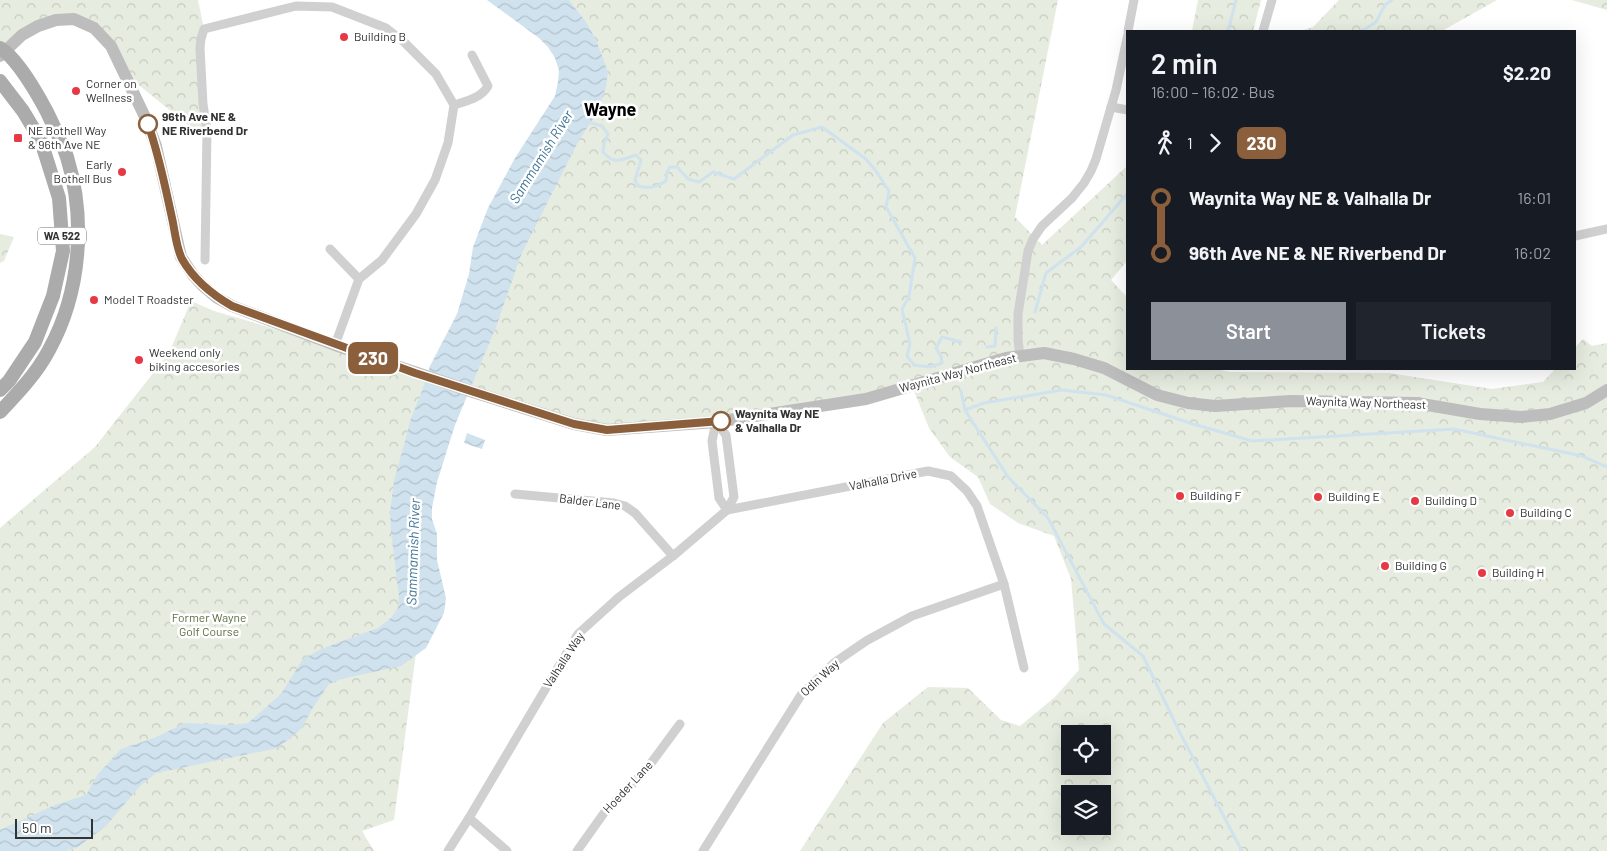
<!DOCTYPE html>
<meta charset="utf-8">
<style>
body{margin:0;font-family:Barlow,sans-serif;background:#20242c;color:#f1f3f6;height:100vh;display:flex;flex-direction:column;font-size:19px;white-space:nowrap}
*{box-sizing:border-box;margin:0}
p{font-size:16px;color:#9ea1a6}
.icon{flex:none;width:28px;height:28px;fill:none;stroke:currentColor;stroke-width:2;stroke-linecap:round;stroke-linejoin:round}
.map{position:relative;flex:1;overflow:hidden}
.sheet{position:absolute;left:1126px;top:30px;width:450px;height:340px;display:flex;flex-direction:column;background:#171b24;border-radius:0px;box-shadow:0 5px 20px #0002}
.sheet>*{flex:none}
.badge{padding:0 10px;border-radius:8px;font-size:18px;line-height:32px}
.fabs{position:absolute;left:1061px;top:725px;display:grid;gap:10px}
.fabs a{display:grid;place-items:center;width:50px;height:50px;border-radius:0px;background:#171b24;box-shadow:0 5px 20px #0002;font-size:25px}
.scale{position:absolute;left:15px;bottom:12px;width:78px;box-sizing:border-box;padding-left:5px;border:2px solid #333;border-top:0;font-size:14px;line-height:18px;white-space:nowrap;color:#333;-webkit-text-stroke:4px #fff;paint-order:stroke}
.map>.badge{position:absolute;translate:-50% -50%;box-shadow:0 0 0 2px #fff}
.legs{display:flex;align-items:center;gap:8px;height:55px;padding:0 25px;font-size:16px}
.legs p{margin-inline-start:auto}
.overview{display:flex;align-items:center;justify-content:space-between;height:85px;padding:0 25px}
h1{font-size:28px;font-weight:600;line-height:38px}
.primary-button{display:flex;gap:10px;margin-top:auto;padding:10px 25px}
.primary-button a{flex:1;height:58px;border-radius:0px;background:#8c9099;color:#fff;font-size:20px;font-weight:600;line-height:58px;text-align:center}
.primary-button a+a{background:#20242c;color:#f1f3f6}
ul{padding:0 25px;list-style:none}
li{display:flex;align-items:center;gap:18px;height:55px;font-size:19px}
li i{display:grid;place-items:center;width:8px;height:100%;margin:0 6px;background:currentColor}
li i::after{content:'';width:12px;height:12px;margin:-6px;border:4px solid;border-radius:50%;background:#171b24}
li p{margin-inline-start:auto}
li:first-child i{background:linear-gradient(#0000 50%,currentColor 0)}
li:last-child i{background:linear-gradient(currentColor 50%,#0000 0)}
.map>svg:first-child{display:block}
</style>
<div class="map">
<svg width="1607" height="851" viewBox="0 0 1607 851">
<defs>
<pattern id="forest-crowns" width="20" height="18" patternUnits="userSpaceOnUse" patternTransform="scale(1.25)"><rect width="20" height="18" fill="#e6ecdf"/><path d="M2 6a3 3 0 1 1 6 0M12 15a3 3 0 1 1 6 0" fill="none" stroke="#c6cbc0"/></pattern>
<pattern id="water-waves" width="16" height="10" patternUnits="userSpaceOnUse" patternTransform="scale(1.25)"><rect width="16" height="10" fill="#cfe2ee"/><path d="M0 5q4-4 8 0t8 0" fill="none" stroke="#b2c2cd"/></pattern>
</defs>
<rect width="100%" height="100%" fill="#fff"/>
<g fill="url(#forest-crowns)" fill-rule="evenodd">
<polygon points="0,0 198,0 204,29 204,138 124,73 94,28 56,20 0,48"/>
<path d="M522,0H1058L1015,217L1042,245L1127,166V261L1111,280L1127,297L1128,369H1216L1230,372L1389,373L1492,389L1543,382L1555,369H1575V348L1583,339L1592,346L1607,343V851H800L883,723L928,687L968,688L1001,720L1020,726L1055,697L1079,670L1071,579L1054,536L1018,523L990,504L978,477L950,457L929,428L912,386L867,399L607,430L451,380L559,117L573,46ZM1070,734H1102V766H1070ZM1070,794H1102V826H1070Z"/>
<polygon points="1198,0 1261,0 1253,31 1192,31"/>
<polygon points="1339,0 1497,0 1442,31 1301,31 1313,27"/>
<polygon points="1572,0 1607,0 1607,10"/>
<polygon points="0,234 14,237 4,261 0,263"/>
<polygon points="191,301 214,311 449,380 433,438 421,615 394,820 362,831 374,851 0,851 0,528 95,447 169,353"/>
</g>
<g fill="url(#water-waves)">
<polygon points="487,0 569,0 586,22 596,40 608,72 606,87 597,113 579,140 521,255 496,327 455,425 437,482 432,508 432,519 437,534 437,560 446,598 444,613 426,648 401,666 341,679 329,684 312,709 302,728 278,748 156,773 140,786 106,826 78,847 66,851 0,851 0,830 55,805 86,795 98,774 121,749 154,738 185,723 231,725 248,723 281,694 303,659 321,649 378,628 391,618 398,608 399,596 391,532 390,513 394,481 407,434 410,421 422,391 430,366 457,314 469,274 473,247 488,208 515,158 555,96 558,82 559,70 555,58 548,47 539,38"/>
<polygon points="467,433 485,440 482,449 464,443"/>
</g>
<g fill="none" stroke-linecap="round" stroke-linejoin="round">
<g stroke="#cfe2ee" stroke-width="3">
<polyline points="1228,31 1236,0"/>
<polyline points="1362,31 1376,22 1385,5 1392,0"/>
<path d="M588,121L591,123L602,126L608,134L604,144L603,152C615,166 622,159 636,155L641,160L635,180L638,186C649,189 656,187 666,181L667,172L670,167H677L688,179L699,182L713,172L734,179L793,135L822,127L866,159L876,171L889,191L886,207L915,258L909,297L902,309L910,344L907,356L914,365L930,367L942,363L941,356L936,348L942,337L961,342"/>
<polyline points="1035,312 1046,273 1081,247 1128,193"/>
<polyline points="987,347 995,346 996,328"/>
<polyline points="961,391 965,410 1008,477 1048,518 1104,624 1143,656 1180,733 1242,851"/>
<polyline points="965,410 984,403 1062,390 1106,395 1193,424 1252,441 1454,429 1582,456 1607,467"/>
</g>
<g stroke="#d0d0d0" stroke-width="9">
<polyline points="1128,31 1134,0"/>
<polyline points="1263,31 1272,0"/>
<path d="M454,105C467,101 481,98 488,86L472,55"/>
<polyline points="1111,107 1128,110"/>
<polyline points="1575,236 1607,229"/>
<polyline points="330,249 359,279"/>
<polyline points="205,260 207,130 203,104 200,48 201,39 204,29 296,6 332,7 386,28 404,42 436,74 454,105 448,143 435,180 416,214 382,260 359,279 335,345"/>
<polyline points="1020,356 1018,340 1018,314 1028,251 1033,239 1042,226 1072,198 1084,183 1091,171 1096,159 1116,90 1128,34"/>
<polyline points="716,422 712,441 719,498 727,510"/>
<polyline points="515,494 614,503 625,506 635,513 673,556"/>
<polyline points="727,510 928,471 951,476 967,491 977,506 1004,584 1024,668"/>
<polyline points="469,818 507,851"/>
<polyline points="448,851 469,818 578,634 619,597 673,556 727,510 734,497 726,435 716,422"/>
<polyline points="577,851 604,813 646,770 680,724"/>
<polyline points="703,851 801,695 834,663 866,641 912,616 1004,584"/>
</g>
<polyline stroke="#bdbdbd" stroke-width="12" points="0,56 22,35 38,26 56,20 74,19 94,28 111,46 145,117 156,146 181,257 193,275 203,286 216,297 232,306 335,345 473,392 574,424 607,430 716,422 866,399 1006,358 1044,353 1074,359 1104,368 1157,395 1188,403 1215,406 1291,401 1416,403 1480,414 1521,417 1550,414 1586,403 1607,390"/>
<g stroke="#ababab" stroke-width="14">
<path d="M0,48C17,58 38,95 47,112C54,127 62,142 67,157C86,219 81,292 49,350C37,373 18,393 0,412"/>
<polyline points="0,81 23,111 41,141 59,198 63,251 53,296 35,342 9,381 0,390"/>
</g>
</g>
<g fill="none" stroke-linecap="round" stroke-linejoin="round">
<g stroke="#fff" stroke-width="11">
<path id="line-1" d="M148,124C159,155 165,186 172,218C175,231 176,247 182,259C194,280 211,294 232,306L415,373L574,424L607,430L721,421"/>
</g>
<use href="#line-1" stroke="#8b5e3c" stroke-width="8"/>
</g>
<g fill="#e63946" stroke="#fff" stroke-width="2">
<circle cx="344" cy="37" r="5"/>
<circle cx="76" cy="91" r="5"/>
<rect x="13" y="133" width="10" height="10" rx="2.5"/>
<circle cx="122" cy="172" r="5"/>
<circle cx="94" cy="300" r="5"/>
<circle cx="139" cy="360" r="5"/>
<circle cx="1180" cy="496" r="5"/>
<circle cx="1318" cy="497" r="5"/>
<circle cx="1415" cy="501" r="5"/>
<circle cx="1510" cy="513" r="5"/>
<circle cx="1385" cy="566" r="5"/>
<circle cx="1482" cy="573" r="5"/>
</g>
<g fill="#fff" stroke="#8b5e3c" stroke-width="2.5">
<circle cx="148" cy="124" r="9"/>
<circle cx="721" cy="421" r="9"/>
</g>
<g text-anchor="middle" stroke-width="5" stroke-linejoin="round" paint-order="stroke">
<rect fill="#fff" stroke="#707070" stroke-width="1" x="38" y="227.5" width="48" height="17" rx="4"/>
<g font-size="11" font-weight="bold" fill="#333">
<text x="62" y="240">WA 522</text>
</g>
<g font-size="12" fill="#333" stroke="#fff" text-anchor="start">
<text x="354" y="41">Building B</text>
<text x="86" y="88">Corner on<tspan x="86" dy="14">Wellness</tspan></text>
<text x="28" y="135">NE Bothell Way<tspan x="28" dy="14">&amp; 96th Ave NE</tspan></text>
<text x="112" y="169" text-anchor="end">Early<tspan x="112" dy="14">Bothell Bus</tspan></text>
<text x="104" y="304">Model T Roadster</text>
<text x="149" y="357">Weekend only<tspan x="149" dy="14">biking accesories</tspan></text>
<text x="1190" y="500">Building F</text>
<text x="1328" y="501">Building E</text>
<text x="1425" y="505">Building D</text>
<text x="1520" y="517">Building C</text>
<text x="1395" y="570">Building G</text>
<text x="1492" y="577">Building H</text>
</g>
<g font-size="12" font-weight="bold" fill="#333" stroke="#fff" text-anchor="start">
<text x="162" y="121">96th Ave NE &amp;<tspan x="162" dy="14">NE Riverbend Dr</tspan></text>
<text x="735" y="418">Waynita Way NE<tspan x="735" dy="14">&amp; Valhalla Dr</tspan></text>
</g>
<g font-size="12" fill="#333" stroke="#fff">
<text transform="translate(958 373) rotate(-15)" y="4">Waynita Way Northeast</text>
<text transform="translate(1366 403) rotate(2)" y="4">Waynita Way Northeast</text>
<text transform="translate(883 480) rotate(-11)" y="4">Valhalla Drive</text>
<text transform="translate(590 502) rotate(7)" y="4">Balder Lane</text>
<text transform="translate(564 660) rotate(-57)" y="4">Valhalla Way</text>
<text transform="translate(820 678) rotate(-43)" y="4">Odin Way</text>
<text transform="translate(628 787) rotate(-47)" y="4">Hoeder Lane</text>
</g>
<g font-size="12" fill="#56703f" stroke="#fff">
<text x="209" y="622">Former Wayne<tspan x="209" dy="14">Golf Course</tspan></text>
</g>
<g font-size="14" font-style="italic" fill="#3f7597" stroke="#fff">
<text transform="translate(541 157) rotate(-58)" y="5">Sammamish River</text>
<text transform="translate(413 552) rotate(-88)" y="5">Sammamish River</text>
</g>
<g font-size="18" font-weight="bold" fill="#000" stroke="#fff">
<text x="610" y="116">Wayne</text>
</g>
</g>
</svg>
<div class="fabs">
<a><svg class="icon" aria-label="locate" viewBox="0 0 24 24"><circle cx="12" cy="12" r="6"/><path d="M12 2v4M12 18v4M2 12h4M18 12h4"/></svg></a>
<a><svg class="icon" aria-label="layers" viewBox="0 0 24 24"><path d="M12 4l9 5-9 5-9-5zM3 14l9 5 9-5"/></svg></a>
</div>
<div class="scale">50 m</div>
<b class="badge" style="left:373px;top:358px;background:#8b5e3c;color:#fff">230</b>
<section class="sheet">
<div class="overview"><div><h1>2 min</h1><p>16:00 – 16:02 · Bus</p></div><b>$2.20</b></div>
<div class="legs"><svg class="icon" aria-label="walk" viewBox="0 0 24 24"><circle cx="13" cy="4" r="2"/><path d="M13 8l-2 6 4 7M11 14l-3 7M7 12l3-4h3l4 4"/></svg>1<svg class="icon" aria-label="forward" viewBox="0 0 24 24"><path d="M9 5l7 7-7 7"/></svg><b class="badge" style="background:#8b5e3c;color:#fff">230</b></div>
<ul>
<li><i style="color:#8b5e3c"></i><b>Waynita Way NE &amp; Valhalla Dr</b><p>16:01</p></li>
<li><i style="color:#8b5e3c"></i><b>96th Ave NE &amp; NE Riverbend Dr</b><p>16:02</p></li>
</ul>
<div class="primary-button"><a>Start</a><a>Tickets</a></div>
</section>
</div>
